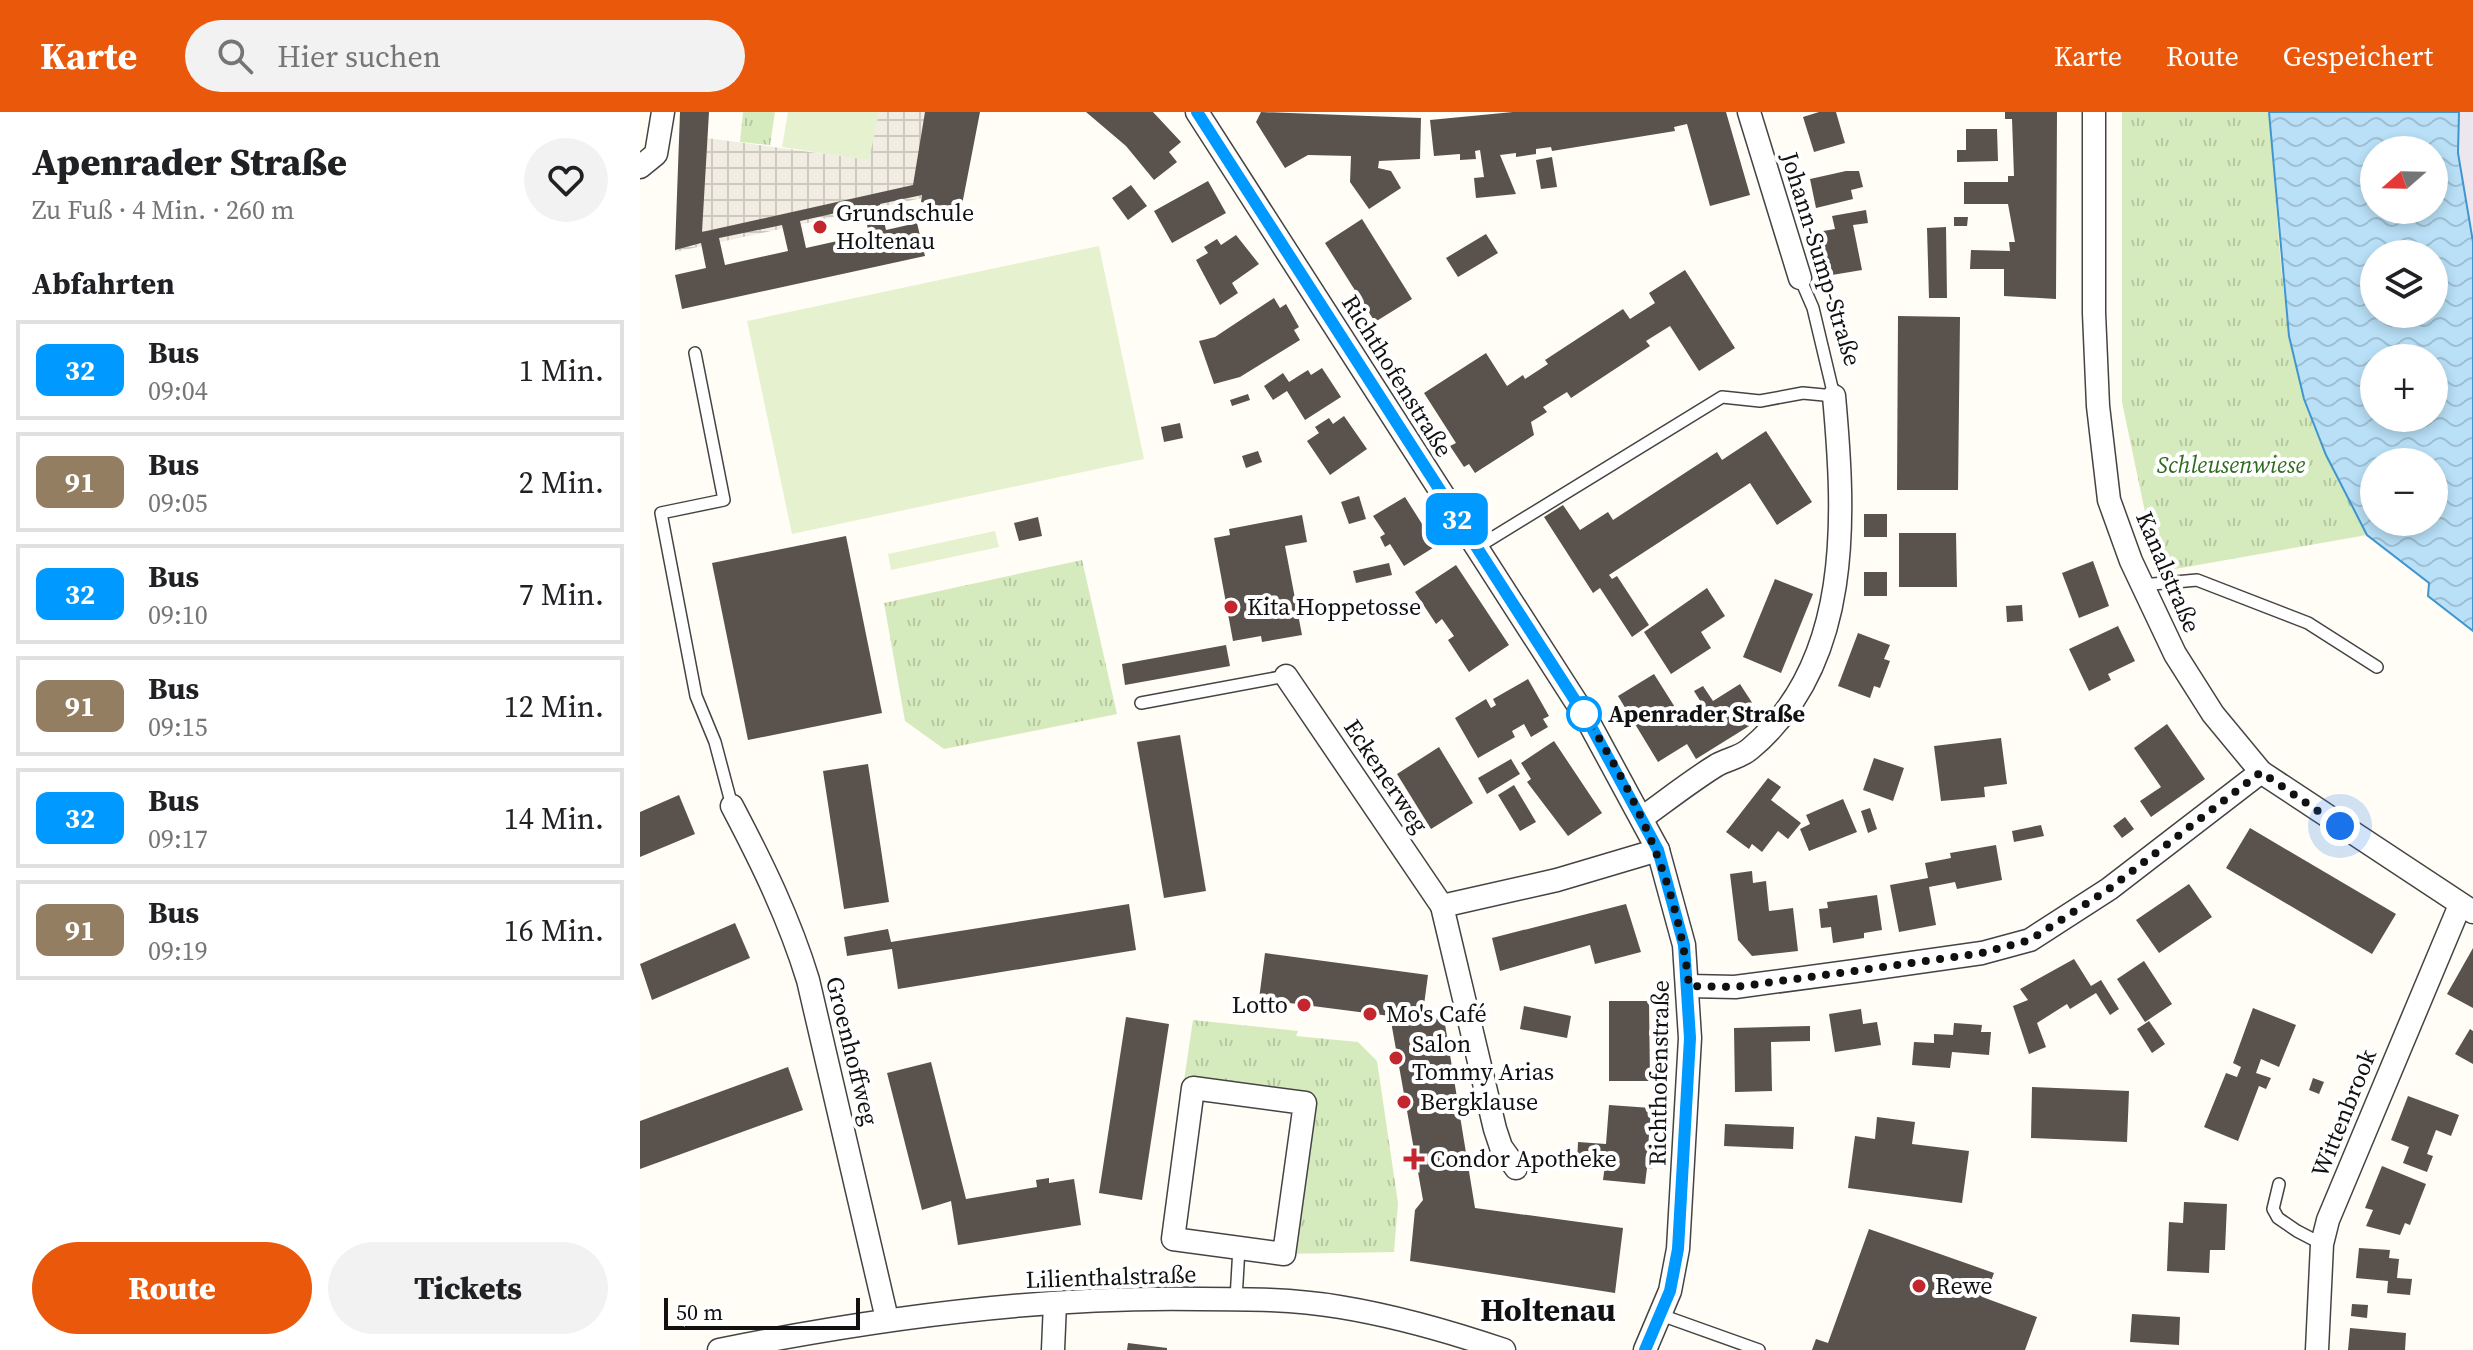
<!DOCTYPE html>
<html lang="de">
<meta charset="utf-8">
<style>
body{margin:0;font-family:"Source Serif 4",serif;background:#f2f2f2;color:#202124;height:100vh;display:flex;flex-direction:column;font-size:30px;white-space:nowrap}
*{box-sizing:border-box;margin:0}
p{font-size:26px;color:#757577}
.icon{flex:none;width:44px;height:44px;fill:none;stroke:currentColor;stroke-width:2;stroke-linecap:round;stroke-linejoin:round}
.map{position:relative;flex:1;overflow:hidden}
.details{display:flex;flex-direction:column;background:#fff;width:640px}
.details>*{flex:none}
.badge{padding:0 16px;border-radius:12px;font-size:28px;line-height:52px}
.needle{width:52px;rotate:250deg}
.fabs{position:absolute;left:1720px;top:24px;display:grid;gap:16px}
.fabs a{display:grid;place-items:center;width:88px;height:88px;border-radius:50%;background:#fff;box-shadow:0 4px 12px #0003;font-size:40px}
.scale{position:absolute;left:24px;bottom:20px;width:196px;box-sizing:border-box;padding-left:8px;border:4px solid #111;border-top:0;font-size:22px;line-height:28px;white-space:nowrap;color:#111;-webkit-text-stroke:6px #fff;paint-order:stroke}
.you{position:absolute;width:40px;height:40px;margin:-20px;border:6px solid #fff;border-radius:50%;background:#1a73e8;box-shadow:0 0 0 12px #1a73e833}
.map>.badge{position:absolute;translate:-50% -50%;box-shadow:0 0 0 4px #fff}
h2{padding:0 32px;font-size:30px;line-height:72px}
.round{display:grid;place-items:center;flex:none;width:84px;height:84px;border-radius:42px;background:#f2f2f2}
.summary{display:flex;align-items:center;justify-content:space-between;height:136px;padding:0 32px}
h1{font-size:38px;font-weight:800;line-height:60px}
.primary-button{display:flex;gap:16px;margin-top:auto;padding:16px 32px}
.primary-button a{flex:1;height:92px;border-radius:48px;background:#ea580c;color:#fff;font-size:32px;font-weight:800;line-height:92px;text-align:center}
.primary-button a+a{background:#f2f2f2;color:#202124}
ul{padding:0;list-style:none}
li{display:flex;align-items:center;gap:24px;height:100px;margin:0 16px 12px;padding:0 16px;border:4px solid #e0e0e0;border-radius:0px}
li div{flex:1}
li b{display:block;font-size:30px}
li em{font-style:normal}
li .badge{min-width:88px;font-weight:700;text-align:center}
header{display:flex;align-items:center;gap:48px;box-sizing:border-box;height:112px;padding:0 40px;background:#ea580c;color:#fff}
header strong{font-size:38px}
nav{display:flex;gap:44px;margin-inline-start:auto;font-size:28px}
.search{width:560px;height:72px;background:#f2f2f2;display:flex;align-items:center;gap:20px;box-sizing:border-box;padding:0 28px;border-radius:44px;color:#757577;font-size:30px}
main{display:flex;flex:1;min-height:0}
.map>svg:first-child{display:block}
</style>
<header>
<strong>Karte</strong>
<div class="search"><svg class="icon" aria-label="search" viewBox="0 0 24 24"><circle cx="10" cy="10" r="6"/><path d="M15 15l6 6"/></svg>Hier suchen</div>
<nav><a>Karte</a><a>Route</a><a>Gespeichert</a></nav>
</header>
<main>
<section class="details">
<div class="summary"><div><h1>Apenrader Straße</h1><p>Zu Fuß · 4 Min. · 260 m</p></div><a class="round"><svg class="icon" aria-label="heart" viewBox="0 0 24 24"><path d="M12 20l-8-8c-3-5 5-10 8-4 3-6 11-1 8 4z"/></svg></a></div>
<h2>Abfahrten</h2>
<ul>
<li><span class="badge" style="background:#09f;color:#fff">32</span><div><b>Bus</b><p>09:04</p></div><em>1 Min.</em></li>
<li><span class="badge" style="background:#947e62;color:#fff">91</span><div><b>Bus</b><p>09:05</p></div><em>2 Min.</em></li>
<li><span class="badge" style="background:#09f;color:#fff">32</span><div><b>Bus</b><p>09:10</p></div><em>7 Min.</em></li>
<li><span class="badge" style="background:#947e62;color:#fff">91</span><div><b>Bus</b><p>09:15</p></div><em>12 Min.</em></li>
<li><span class="badge" style="background:#09f;color:#fff">32</span><div><b>Bus</b><p>09:17</p></div><em>14 Min.</em></li>
<li><span class="badge" style="background:#947e62;color:#fff">91</span><div><b>Bus</b><p>09:19</p></div><em>16 Min.</em></li>
</ul>
<div class="primary-button"><a>Route</a><a>Tickets</a></div>
</section>
<div class="map">
<svg width="1833" height="1238" viewBox="0 0 1833 1238">
<defs>
<pattern id="park-tufts" width="24" height="20" patternUnits="userSpaceOnUse" patternTransform="scale(2)"><rect width="24" height="20" fill="#d5ebbd"/><path d="M3 7l-1-3M5 7V3M7 7l1-3M15 17l-1-3M17 17v-4M19 17l1-3" fill="none" stroke="#b6c8a1"/></pattern>
<pattern id="plaza-grid" width="8" height="8" patternUnits="userSpaceOnUse" patternTransform="scale(2)"><rect width="8" height="8" fill="#f1ede2"/><path d="M0 4h8M4 0v8" fill="none" stroke="#cecac1"/></pattern>
<pattern id="water-waves" width="16" height="10" patternUnits="userSpaceOnUse" patternTransform="scale(2)"><rect width="16" height="10" fill="#b9e0f7"/><path d="M0 5q4-4 8 0t8 0" fill="none" stroke="#9ebfd3"/></pattern>
</defs>
<rect width="100%" height="100%" fill="#fffdf5"/>
<polygon fill="#eee6ef" points="1819,0 1833,0 1833,130 1818,42"/>
<g fill="url(#park-tufts)">
<polygon points="103,0 135,0 130,33 100,30"/>
<path d="M1482,0H1629C1638,94 1638,193 1664,284C1677,333 1704,378 1727,423L1524,459L1505,400L1482,290Z"/>
<polygon points="442,448 477,602 304,637 265,609 244,491"/>
<polygon points="553,908 658,919 656,924 718,930 737,949 758,1091 754,1140 644,1142 664,992 543,975"/>
</g>
<g fill="#e6f2cf">
<polygon points="148,0 239,0 230,49 142,35"/>
<polygon points="459,134 504,347 152,422 107,209"/>
<polygon points="355,419 359,435 251,458 248,442"/>
</g>
<polygon fill="url(#plaza-grid)" points="239,0 285,0 296,11 282,86 35,140 35,128 52,123 67,26 229,48"/>
<path fill="url(#water-waves)" stroke="#3f96cf" stroke-width="2" fill-rule="evenodd" d="M1629,0H1819L1818,41L1833,130V519L1788,484L1789,471L1727,423L1686,343L1664,287L1649,224ZM1734,38H1794V98H1734ZM1734,142H1794V202H1734ZM1734,246H1794V306H1734ZM1734,350H1794V410H1734Z"/>
<g fill="#5a524d" fill-rule="evenodd">
<path d="M40,0H69L62,120L273,73L285,0H340L321,98L281,90L282,83L240,92L246,118L277,111L285,144L42,197L35,163L66,156L61,131L35,138ZM223,95L229,122L166,136L160,109ZM142,113L148,139L85,153L79,126Z"/>
<polygon points="446,0 513,0 541,30 529,40 537,50 514,68 486,34"/>
<polygon points="621,0 781,6 780,47 739,49 738,56 751,59 761,76 729,97 710,70 711,44 668,43 645,56 616,10"/>
<polygon points="873,0 1086,0 1110,83 1070,94 1047,12 1034,15 1035,19 912,39 911,35 896,37 896,42 876,45 876,41 860,43 876,82 836,86 834,66 844,65 840,38 835,39 836,47 820,48 820,42 794,44 790,8"/>
<polygon points="1179,0 1196,0 1205,31 1174,40 1163,5"/>
<polygon points="1365,0 1417,0 1416,187 1364,184 1364,157 1330,157 1331,138 1370,139 1369,130 1375,130 1368,92 1324,92 1324,70 1368,70 1368,64 1374,64 1372,7 1365,7"/>
<polygon points="1326,17 1357,17 1358,49 1317,50 1317,38 1326,38"/>
<polygon points="912,45 917,75 901,77 896,48"/>
<polygon points="1206,59 1219,59 1223,75 1211,78 1213,87 1176,96 1170,67"/>
<polygon points="568,69 586,101 532,131 514,99"/>
<polygon points="491,73 507,94 488,108 472,86"/>
<polygon points="1226,98 1228,111 1213,113 1222,158 1186,164 1177,120 1195,117 1192,104"/>
<polygon points="1314,105 1328,105 1327,114 1314,114"/>
<polygon points="722,107 772,187 735,210 685,131"/>
<polygon points="1306,115 1307,186 1289,186 1287,116"/>
<polygon points="846,122 858,141 818,165 806,146"/>
<polygon points="596,123 619,152 592,171 598,181 580,193 556,148 568,141 564,135 577,127 581,133"/>
<polygon points="1045,158 1095,236 1059,259 1030,214 1006,229 1010,234 931,286 927,280 903,295 907,300 891,310 894,323 835,361 829,352 824,355 810,334 816,331 784,281 846,241 867,274 883,263 885,267 908,252 905,248 983,197 990,207 1015,191 1009,181"/>
<polygon points="634,186 640,196 646,192 659,215 654,218 660,228 600,265 574,272 559,229 575,225"/>
<polygon points="1258,204 1320,205 1318,378 1257,378"/>
<polygon points="682,256 701,285 665,308 647,279 633,288 624,274 643,261 649,270 668,258 671,263"/>
<polygon points="608,282 610,288 592,294 590,288"/>
<polygon points="704,304 727,337 690,363 667,329 679,321 675,315 689,306 693,312"/>
<polygon points="540,311 543,326 524,330 521,315"/>
<polygon points="1126,319 1172,390 1137,413 1110,371 969,463 972,467 977,464 1009,513 992,525 960,476 953,481 904,405 923,393 940,418 968,400 973,408 1077,340 1082,348"/>
<polygon points="618,339 622,350 606,356 602,344"/>
<polygon points="719,384 726,407 709,412 701,390"/>
<polygon points="765,385 796,434 764,454 750,432 745,435 740,425 745,422 733,404"/>
<rect x="1224" y="402" width="23" height="23"/>
<polygon points="662,403 667,430 645,434 662,523 622,530 621,524 593,529 574,426 590,423 589,417"/>
<polygon points="398,405 402,424 379,429 374,411"/>
<polygon points="1259,421 1316,421 1317,475 1259,475"/>
<polygon points="206,424 242,601 108,628 72,451"/>
<polygon points="1453,449 1469,494 1439,506 1422,461"/>
<polygon points="749,451 752,463 716,471 713,459"/>
<polygon points="816,453 869,533 829,560 808,528 814,524 802,507 796,512 775,480"/>
<rect x="1224" y="460" width="23" height="24"/>
<polygon points="1135,467 1173,482 1141,561 1103,545"/>
<polygon points="1067,476 1085,504 1061,520 1071,536 1031,562 1004,520"/>
<polygon points="1382,493 1383,509 1367,510 1366,494"/>
<polygon points="1478,514 1495,549 1468,562 1471,568 1449,579 1429,537"/>
<polygon points="1218,521 1250,533 1244,547 1250,549 1240,576 1234,574 1230,586 1198,574"/>
<polygon points="586,533 590,554 485,573 482,552"/>
<polygon points="1014,562 1043,608 1064,595 1054,579 1063,574 1073,589 1100,572 1122,606 1056,647 1047,632 1018,650 978,584"/>
<polygon points="888,567 909,604 903,607 908,615 891,625 884,612 872,619 875,625 838,646 815,606 846,587 851,596 856,593 853,587"/>
<polygon points="1527,612 1565,667 1511,705 1500,689 1521,675 1494,636"/>
<polygon points="540,623 566,779 524,786 497,630"/>
<polygon points="1361,626 1367,672 1344,675 1345,685 1301,689 1294,634"/>
<polygon points="914,629 962,701 928,724 887,670 891,667 881,651"/>
<polygon points="799,635 833,691 791,717 757,662"/>
<polygon points="1234,646 1264,656 1253,689 1223,678"/>
<polygon points="871,647 880,662 847,682 838,666"/>
<polygon points="228,652 249,790 204,797 183,659"/>
<polygon points="1128,666 1141,675 1131,688 1161,711 1148,727 1138,719 1122,740 1112,732 1109,737 1086,720"/>
<polygon points="874,673 896,710 880,719 858,683"/>
<polygon points="39,683 55,722 0,745 0,700"/>
<polygon points="1203,687 1217,720 1169,739 1160,717 1170,712 1166,703"/>
<polygon points="1230,696 1237,717 1228,721 1221,699"/>
<polygon points="1485,705 1494,717 1482,726 1473,714"/>
<polygon points="1401,713 1404,724 1374,730 1372,719"/>
<polygon points="1610,716 1756,802 1732,842 1586,756"/>
<polygon points="1356,733 1362,768 1317,777 1315,770 1289,775 1296,813 1259,820 1250,773 1288,766 1285,751 1311,746 1310,741"/>
<polygon points="1112,759 1113,771 1126,769 1129,799 1153,796 1158,839 1112,844 1098,828 1090,762"/>
<polygon points="1549,772 1572,805 1519,841 1496,808"/>
<polygon points="1237,783 1242,818 1224,821 1224,826 1193,831 1191,815 1181,816 1179,797 1188,796 1187,790"/>
<polygon points="489,792 496,838 258,877 252,837 207,844 204,825 248,817 251,830"/>
<polygon points="986,792 1001,840 955,852 950,833 860,859 852,826"/>
<polygon points="95,811 110,846 12,888 0,852"/>
<polygon points="1833,836 1833,896 1807,882"/>
<polygon points="625,841 788,863 782,908 804,906 835,1096 983,1116 975,1181 770,1149 775,1098 783,1088 750,904 619,887"/>
<polygon points="1434,847 1451,874 1461,868 1479,897 1470,903 1456,881 1430,897 1427,892 1397,911 1406,935 1389,942 1373,894 1388,888 1380,877"/>
<polygon points="1504,849 1532,892 1505,910 1477,867"/>
<polygon points="969,889 1009,889 1010,969 969,969"/>
<polygon points="884,894 931,904 927,926 880,917"/>
<polygon points="1613,896 1656,913 1639,955 1621,947 1616,961 1631,966 1626,977 1619,974 1598,1029 1564,1015 1586,961 1597,965 1601,955 1593,951"/>
<polygon points="1221,897 1223,912 1237,910 1241,933 1195,940 1189,902"/>
<polygon points="486,905 529,912 502,1088 459,1081"/>
<polygon points="1509,909 1525,932 1512,941 1497,917"/>
<polygon points="1314,911 1342,913 1341,920 1351,920 1349,943 1312,940 1310,956 1272,953 1274,930 1294,931 1294,922 1313,923"/>
<polygon points="1170,914 1170,929 1131,930 1132,979 1095,980 1094,916"/>
<polygon points="1830,917 1833,919 1833,952 1815,942"/>
<polygon points="291,950 326,1087 397,1075 396,1068 409,1066 409,1071 434,1067 441,1113 318,1133 311,1089 282,1098 247,961"/>
<polygon points="148,955 163,998 0,1057 0,1009"/>
<polygon points="1673,966 1684,970 1679,982 1669,978"/>
<polygon points="1392,975 1489,979 1487,1030 1391,1026"/>
<polygon points="1768,984 1819,1003 1811,1024 1796,1018 1787,1042 1793,1044 1787,1060 1763,1051 1769,1035 1751,1028"/>
<polygon points="969,993 1011,996 1008,1036 1014,1036 1012,1057 1007,1056 1005,1072 963,1068 965,1053 937,1050 938,1030 966,1032"/>
<polygon points="1237,1005 1275,1010 1272,1032 1329,1039 1322,1091 1208,1076 1215,1024 1235,1027"/>
<polygon points="1085,1012 1154,1015 1153,1037 1084,1034"/>
<polygon points="1742,1054 1786,1072 1770,1113 1765,1111 1760,1123 1726,1114 1733,1098 1725,1096"/>
<polygon points="1544,1090 1587,1092 1585,1138 1570,1138 1569,1161 1527,1159 1529,1110 1543,1111"/>
<polygon points="1229,1117 1354,1161 1345,1186 1397,1205 1385,1238 1172,1238 1176,1227 1188,1231"/>
<polygon points="1719,1136 1750,1138 1749,1146 1759,1147 1757,1166 1772,1167 1770,1183 1747,1181 1748,1169 1716,1166"/>
<polygon points="1712,1192 1728,1193 1727,1206 1711,1204"/>
<polygon points="1492,1202 1540,1205 1539,1233 1490,1230"/>
<polygon points="1710,1216 1766,1221 1765,1238 1708,1238"/>
<polygon points="488,1231 527,1236 527,1238 487,1238"/>
</g>
<g fill="none" stroke-linecap="round" stroke-linejoin="round">
<g stroke="#444" stroke-width="14">
<g id="lane">
<polyline points="55,241 84,388 21,401 56,584 75,630 92,694"/>
<polyline points="836,436 1082,285 1120,289 1163,281 1194,284 1173,196 1160,166"/>
<polyline points="1502,473 1557,468 1668,511 1737,555"/>
<polyline points="501,591 646,564"/>
<polyline points="1639,1072 1633,1097 1638,1106 1657,1119 1682,1132"/>
<polyline points="596,1187 599,1136"/>
<polyline points="1021,1203 1119,1238"/>
</g>
</g>
<g stroke="#444" stroke-width="25">
<g id="street">
<polyline points="557,0 947,607 1018,738 1044,833 1050,926 1038,1137 1030,1179 1005,1238"/>
<polyline points="1109,0 1160,166"/>
<polyline points="1454,0 1454,201 1458,294 1469,388 1491,449 1535,542 1573,602 1621,660 1833,800"/>
<polyline points="0,55 16,42 23,0"/>
<polyline points="646,564 802,794 855,1017 861,1035 876,1056"/>
<path d="M92,694C122,751 149,806 168,868L247,1207"/>
<path d="M1002,706C1027,688 1051,669 1077,653C1088,647 1101,645 1110,637C1213,551 1205,405 1194,284"/>
<polyline points="802,794 917,768 1018,738"/>
<polyline points="1049,874 1095,875 1215,859 1342,841 1390,828 1469,777 1621,660"/>
<polygon points="553,976 665,991 644,1142 533,1127"/>
<path d="M79,1238C237,1206 399,1184 560,1187C607,1187 653,1187 700,1195C755,1204 811,1220 864,1238"/>
<polyline points="413,1238 415,1191"/>
<polyline points="1677,1238 1682,1132 1688,1108 1820,793"/>
</g>
</g>
<use href="#lane" stroke="#fff" stroke-width="11"/>
<use href="#street" stroke="#fff" stroke-width="22"/>
</g>
<g fill="none" stroke-linecap="round" stroke-linejoin="round">
<g stroke="#fff" stroke-width="18">
<polyline id="line" points="557,0 947,607 1018,738 1044,833 1050,926 1038,1137 1030,1179 1005,1238"/>
</g>
<use href="#line" stroke="#09f" stroke-width="12"/>
<path stroke="#111" stroke-width="8" stroke-dasharray="0 14.4" d="M944,602C998,687 1038,773 1049,874L1095,875L1215,859L1342,841L1390,828L1469,777L1621,660L1700,714"/>
</g>
<g fill="#c4262e" stroke="#fff" stroke-width="3">
<circle cx="180" cy="115" r="8"/>
<circle cx="591" cy="495" r="8"/>
<circle cx="664" cy="893" r="8"/>
<circle cx="730" cy="902" r="8"/>
<circle cx="756" cy="946" r="8"/>
<circle cx="764" cy="990" r="8"/>
<path d="M770 1035h8v8h8v8h-8v8h-8v-8h-8v-8h8z"/>
<circle cx="1279" cy="1174" r="8"/>
</g>
<circle fill="#fff" stroke="#09f" stroke-width="4" cx="944" cy="602" r="16"/>
<g text-anchor="middle" stroke-width="8" stroke-linejoin="round" paint-order="stroke">
<g font-size="24" fill="#111" stroke="#fff" text-anchor="start">
<text x="196" y="109">Grundschule<tspan x="196" dy="28">Holtenau</tspan></text>
<text x="607" y="503">Kita Hoppetosse</text>
<text x="648" y="901" text-anchor="end">Lotto</text>
<text x="746" y="910">Mo's Café</text>
<text x="772" y="940">Salon<tspan x="772" dy="28">Tommy Arias</tspan></text>
<text x="780" y="998">Bergklause</text>
<text x="790" y="1055">Condor Apotheke</text>
<text x="1295" y="1182">Rewe</text>
</g>
<g font-size="24" fill="#111" stroke="#fff">
<text transform="translate(1181 147) rotate(73)" y="8">Johann-Sump-Straße</text>
<text transform="translate(757 264) rotate(58)" y="8">Richthofenstraße</text>
<text transform="translate(1528 460) rotate(67)" y="8">Kanalstraße</text>
<text transform="translate(746 664) rotate(56)" y="8">Eckenerweg</text>
<text transform="translate(212 939) rotate(76)" y="8">Groenhoffweg</text>
<text transform="translate(1019 961) rotate(-89)" y="8">Richthofenstraße</text>
<text transform="translate(1704 1001) rotate(-68)" y="8">Wittenbrook</text>
<text transform="translate(471 1165) rotate(-2)" y="8">Lilienthalstraße</text>
</g>
<g font-size="24" font-style="italic" fill="#2f6b1f" stroke="#fff">
<text x="1591" y="361">Schleusenwiese</text>
</g>
<g font-size="24" font-weight="bold" fill="#111" stroke="#fff" text-anchor="start">
<text x="968" y="610">Apenrader Straße</text>
</g>
<g font-size="32" font-weight="bold" fill="#111" stroke="#fff">
<text x="908" y="1209">Holtenau</text>
</g>
</g>
</svg>
<div class="fabs">
<a><svg class="needle" viewBox="-14 -14 28 28"><path d="M0-13l5 13h-10z" fill="#e53935"/><path d="M0 13l5-13h-10z" fill="#757577"/></svg></a>
<a><svg class="icon" aria-label="layers" viewBox="0 0 24 24"><path d="M12 4l9 5-9 5-9-5zM3 14l9 5 9-5"/></svg></a>
<a>+</a>
<a>−</a>
</div>
<div class="scale">50 m</div>
<div class="you" style="left:1700px;top:714px"></div>
<b class="badge" style="left:817px;top:407px;background:#09f;color:#fff">32</b>
</div>
</main>
